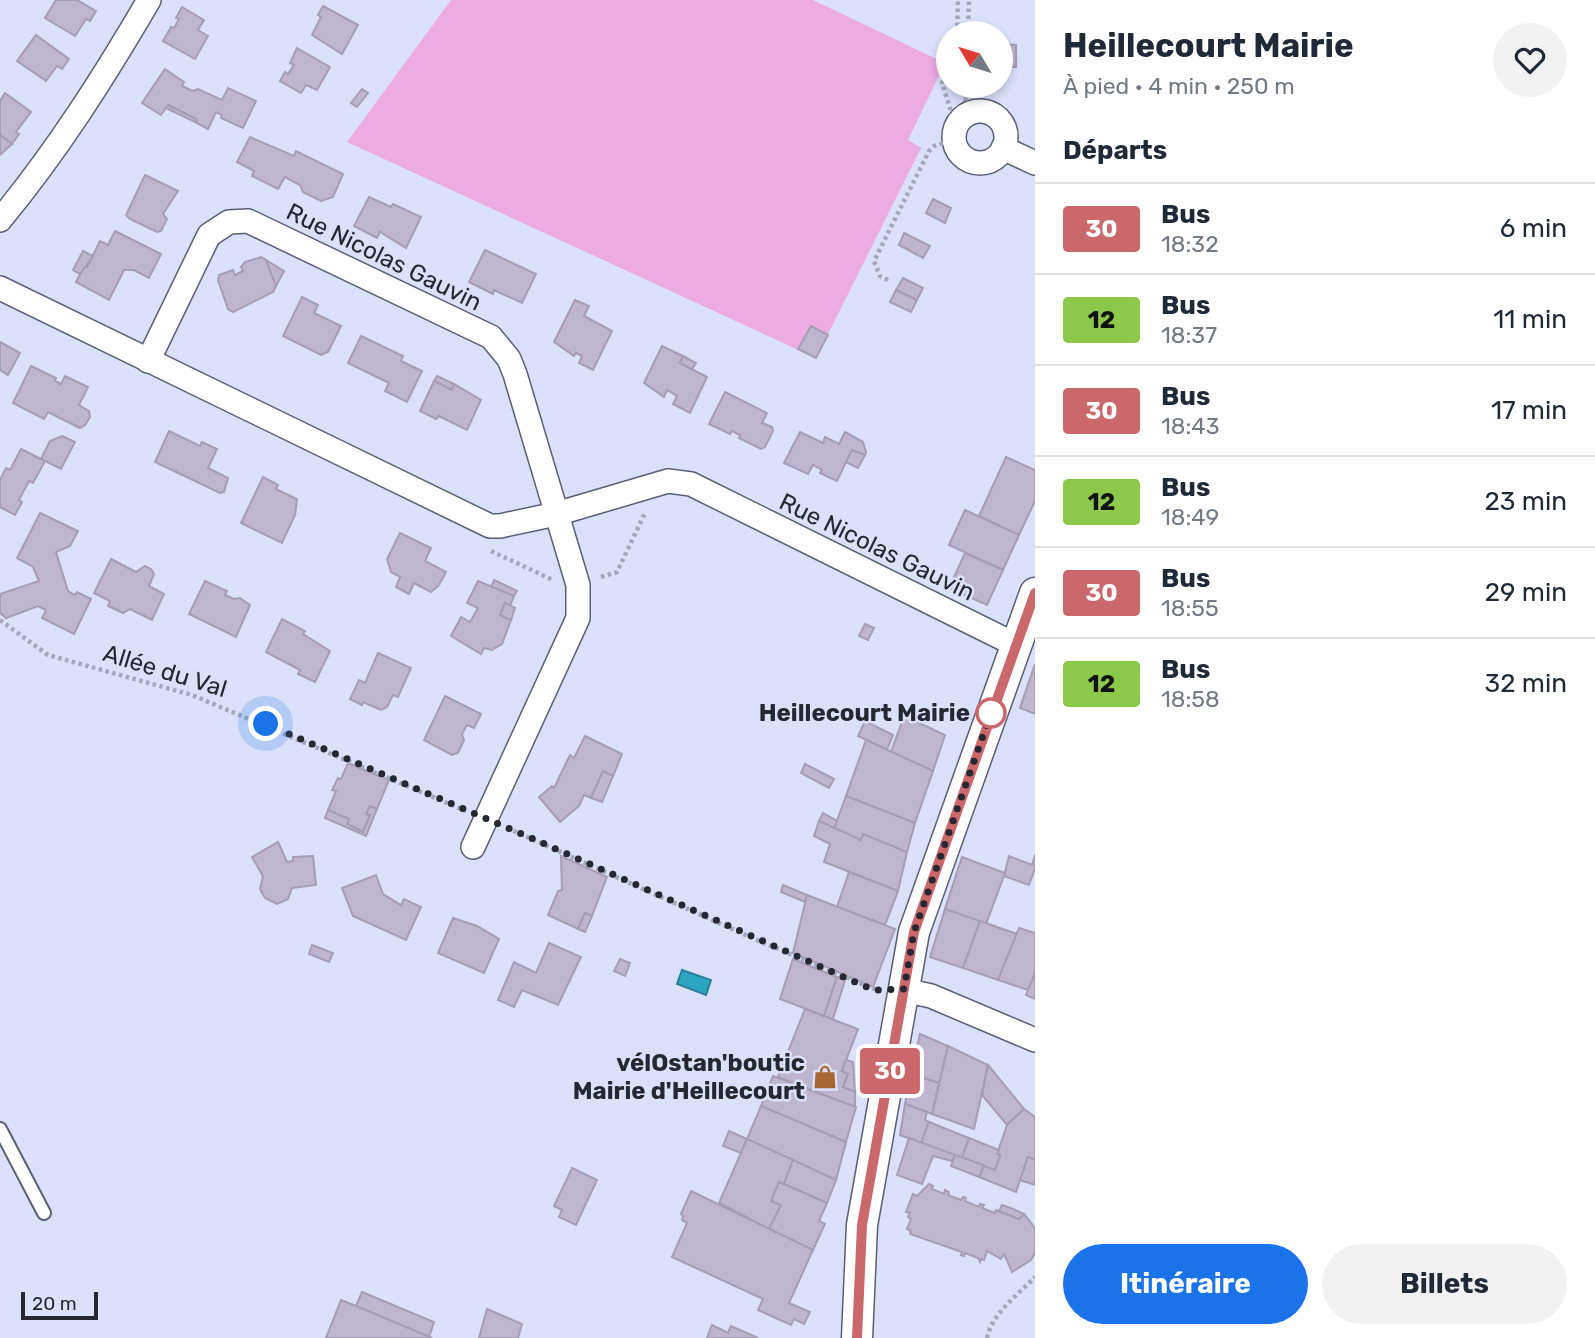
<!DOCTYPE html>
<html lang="fr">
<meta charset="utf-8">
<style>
body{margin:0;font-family:Rubik,sans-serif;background:#f2f2f3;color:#1f2937;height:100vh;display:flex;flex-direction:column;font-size:26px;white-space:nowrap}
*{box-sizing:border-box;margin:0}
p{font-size:23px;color:#747a83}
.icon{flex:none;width:38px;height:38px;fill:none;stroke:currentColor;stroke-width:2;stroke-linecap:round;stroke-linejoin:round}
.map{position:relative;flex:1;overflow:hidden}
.details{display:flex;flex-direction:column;background:#fff;width:560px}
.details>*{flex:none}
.badge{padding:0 14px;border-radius:5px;font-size:24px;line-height:46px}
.needle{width:46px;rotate:308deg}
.controls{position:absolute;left:936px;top:21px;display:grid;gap:14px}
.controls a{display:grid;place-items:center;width:77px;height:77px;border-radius:50%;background:#fff;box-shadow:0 4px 10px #0003;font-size:35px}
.scale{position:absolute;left:21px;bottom:18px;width:77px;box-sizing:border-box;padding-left:7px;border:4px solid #252731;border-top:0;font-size:19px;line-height:24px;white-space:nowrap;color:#252731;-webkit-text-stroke:5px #dbe1fb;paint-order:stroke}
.you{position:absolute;width:35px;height:35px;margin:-18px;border:5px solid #fff;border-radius:50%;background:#1a73e8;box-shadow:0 0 0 10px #1a73e833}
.map>.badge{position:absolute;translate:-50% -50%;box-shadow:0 0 0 4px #fff}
h2{padding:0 28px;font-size:26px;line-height:63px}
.round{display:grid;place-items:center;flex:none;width:74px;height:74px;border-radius:37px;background:#f2f2f3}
.head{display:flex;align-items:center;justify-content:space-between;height:119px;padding:0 28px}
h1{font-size:33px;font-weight:700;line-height:52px}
.cta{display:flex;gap:14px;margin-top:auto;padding:14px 28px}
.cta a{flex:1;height:80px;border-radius:42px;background:#1a73e8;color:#fff;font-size:28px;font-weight:700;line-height:80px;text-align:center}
.cta a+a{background:#f2f2f3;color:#1f2937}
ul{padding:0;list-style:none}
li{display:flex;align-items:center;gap:21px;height:91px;padding:0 28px;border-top:2px solid #e0e1e3}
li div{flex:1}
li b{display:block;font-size:26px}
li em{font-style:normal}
li .badge{min-width:77px;font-weight:700;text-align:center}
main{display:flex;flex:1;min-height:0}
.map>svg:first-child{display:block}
</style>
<main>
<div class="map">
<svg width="1035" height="1338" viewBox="0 0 1035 1338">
<rect width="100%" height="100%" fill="#dbe1fb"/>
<polygon fill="#ecabe1" points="451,0 813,0 945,63 908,140 921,148 816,358 347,142"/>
<polygon fill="#2ca5c3" stroke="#2a7f97" stroke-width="2" points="682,970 711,980 706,995 677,984"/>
<g fill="#bfb5ce" stroke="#a69cb4" stroke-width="2">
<polygon points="56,0 77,0 96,11 90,21 86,19 75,36 45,18"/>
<polygon points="323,6 358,25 342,54 312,35 321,17 318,15"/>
<polygon points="182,7 204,20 198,30 208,36 195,59 163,41 171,27 174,28 179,19 176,18"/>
<polygon points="36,35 69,59 62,69 57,66 46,81 17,61"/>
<polygon points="1001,44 1016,45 1016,67 1001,67"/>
<polygon points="297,48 330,67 317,90 306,85 301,93 280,81 285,72 288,74 294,65 290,63"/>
<polygon points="165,69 184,82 182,86 193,91 198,89 222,100 228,88 256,101 243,128 221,118 222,115 216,112 208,129 197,123 196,119 168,105 161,115 142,103"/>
<polygon points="362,89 368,93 357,107 351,103"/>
<polygon points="5,93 31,112 16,132 19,134 12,144 0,135 0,101"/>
<polygon points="168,105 196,119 197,123 166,108"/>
<polygon points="0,135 12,144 0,155"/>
<polygon points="250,137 294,156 296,151 343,174 333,197 321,201 303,192 300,185 285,177 278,189 252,176 254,171 237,162"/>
<polygon points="145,175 178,191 163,214 167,219 161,231 157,232 130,219 126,215"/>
<polygon points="369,197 391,207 393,204 421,217 406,248 380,232 377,238 354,226"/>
<polygon points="933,199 951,208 945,223 926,213"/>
<polygon points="115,231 161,254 149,278 134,270 124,270 109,300 76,282 84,266 87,267 100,241 108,245"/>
<polygon points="904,233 930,246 923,258 899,245"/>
<polygon points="485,250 536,274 522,303 494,290 493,294 469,282"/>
<polygon points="83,251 93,256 80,274 73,270"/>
<polygon points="261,257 266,260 276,286 273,292 233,312 228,309 218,280 219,275 233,270 235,275 243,271 241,267 245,262"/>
<polygon points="266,260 284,271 276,286"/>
<polygon points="903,278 923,288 917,300 896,290"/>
<polygon points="896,290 917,300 911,312 890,302"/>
<polygon points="302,297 318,305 314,313 341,326 328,352 321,355 283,336"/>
<polygon points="575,300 589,306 584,316 612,331 593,370 579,363 582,356 576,353 574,356 554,342"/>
<polygon points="811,326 828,335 816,358 798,349"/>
<polygon points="361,336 403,356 401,361 422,371 407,402 385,391 389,383 348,363"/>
<polygon points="0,342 20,353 8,375 0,370"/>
<polygon points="662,346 683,356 680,363 707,377 690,413 673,404 677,396 667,390 664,397 644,383"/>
<polygon points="683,356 696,363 692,369 680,363"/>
<polygon points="31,366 56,378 55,381 61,384 65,376 88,387 79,405 89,411 90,417 85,425 80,428 48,412 44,419 13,403"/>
<polygon points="437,376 454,384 452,390 434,381"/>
<polygon points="434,381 452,390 454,384 481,400 467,430 439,416 436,419 420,411"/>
<polygon points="725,392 767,413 762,423 772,427 773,431 765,447 761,449 739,438 740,435 732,431 730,434 709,424"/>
<polygon points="169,431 200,446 202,442 217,449 208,468 228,478 224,492 220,493 155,462"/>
<polygon points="800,432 823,443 825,437 839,444 845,432 863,442 866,452 865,455 852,450 837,481 820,473 822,470 813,465 808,474 784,463"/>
<polygon points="62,436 75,442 61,469 41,459 50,441"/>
<polygon points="21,449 45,461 33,483 29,481 19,500 22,502 15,515 0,507 0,480 6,468 10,470"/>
<polygon points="852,450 865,455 858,468 846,462"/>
<polygon points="1006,457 1035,470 1035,501 1019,535 979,516"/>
<polygon points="263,477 278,485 276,489 297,499 295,515 282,543 241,523"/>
<polygon points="965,510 1019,535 1003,570 949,545"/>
<polygon points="40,513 78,531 70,546 56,552 68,591 75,595 77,592 91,599 74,634 42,618 46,610 38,606 6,618 0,613 0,594 39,581 33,567 17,558"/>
<polygon points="400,533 431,548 425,561 446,572 439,585 431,592 414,583 409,594 396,587 400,577 391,572 387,559"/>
<polygon points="965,553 1003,570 987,605 949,588"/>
<polygon points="111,559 136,572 145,566 151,569 154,574 149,586 164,594 152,620 130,609 123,613 108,606 110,601 94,593"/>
<polygon points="494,580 517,591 514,596 491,587"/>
<polygon points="205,581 227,591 225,595 234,599 240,598 250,605 236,637 189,614"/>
<polygon points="478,581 514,596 510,606 505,603 500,615 511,620 502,644 492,650 484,648 481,654 451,636 461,617 470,622 478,608 467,603"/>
<polygon points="505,603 515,608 511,620 500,615"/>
<polygon points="282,619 305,631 303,634 330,651 315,682 298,674 300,670 266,652"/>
<polygon points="865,624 874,628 868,640 859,636"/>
<polygon points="378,653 411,668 398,697 393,695 387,707 381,710 363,702 362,705 350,699 359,680 365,683"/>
<polygon points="1035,664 1035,714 1020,708"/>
<polygon points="445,696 481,714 474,728 467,725 462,734 464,740 458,753 452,755 424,740"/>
<polygon points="904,716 945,735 933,771 891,752"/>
<polygon points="865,721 893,735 887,750 858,736"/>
<polygon points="585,736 622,754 613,776 603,771 591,798 584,795 579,806 560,822 539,797 552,786 554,788 570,755 574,758"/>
<polygon points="866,740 933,771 915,823 846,796"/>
<polygon points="348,763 389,780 377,809 370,806 366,814 370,815 363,832 347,824 349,819 328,810 336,791 332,790 338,778 341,779"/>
<polygon points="805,764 834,779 829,788 801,773"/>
<polygon points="603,771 613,776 602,802 591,798"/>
<polygon points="846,796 915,823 907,852 863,834 861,840 834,829"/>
<polygon points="370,806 377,809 366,836 325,818 328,810 349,819 347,824 363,832 370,815 366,814"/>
<polygon points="823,813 837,821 834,829 819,821"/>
<polygon points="819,821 861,840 863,834 907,852 898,891 824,862 830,844 814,836"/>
<polygon points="278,842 287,862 293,861 293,857 313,856 316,885 292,888 288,899 277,904 265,898 260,889 263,876 252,857"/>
<polygon points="1035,855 1035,868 1029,885 1004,876 1009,856 1032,865"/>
<polygon points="561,856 607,877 592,916 585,913 578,929 548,915 558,891 562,890"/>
<polygon points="962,857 1005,873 986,924 945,909"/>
<polygon points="849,872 898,891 885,925 837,907"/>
<polygon points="376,875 383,894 401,905 404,899 421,907 406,940 353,916 342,888"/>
<polygon points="783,885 807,895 805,902 781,892"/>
<polygon points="807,895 895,929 873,987 793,953"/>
<polygon points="945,909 980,921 963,968 930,957"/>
<polygon points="585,913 592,916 585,932 578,929"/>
<polygon points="453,918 477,926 499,939 484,973 438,953"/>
<polygon points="980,921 1017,934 998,980 963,968"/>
<polygon points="1019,928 1035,933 1035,974 1028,990 998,980"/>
<polygon points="549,943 581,957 558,1005 522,990 514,1007 498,1000 514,962 536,973"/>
<polygon points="312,945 333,953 329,962 309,954"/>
<polygon points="620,959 630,963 625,976 614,971"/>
<polygon points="793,959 837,977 824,1016 780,999"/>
<polygon points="1035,974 1035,999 1026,995"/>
<polygon points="837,977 845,980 833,1019 824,1016"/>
<polygon points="805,1009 858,1029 842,1071 848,1074 843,1087 855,1092 855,1107 778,1077"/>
<polygon points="920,1034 948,1046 939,1083 911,1074"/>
<polygon points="948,1046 988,1065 974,1129 932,1114"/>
<polygon points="846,1060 853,1062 855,1092 843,1087 848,1074 842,1071"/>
<polygon points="988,1065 1024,1109 1007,1125 982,1095"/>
<polygon points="911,1074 939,1083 932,1114 905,1104"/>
<polygon points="773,1076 856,1107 846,1142 761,1106"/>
<polygon points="905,1104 927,1112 925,1120 929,1122 921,1143 900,1135"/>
<polygon points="761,1106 846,1142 836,1180 747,1139"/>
<polygon points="1024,1109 1035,1117 1035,1160 1028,1157 1016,1192 979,1177 984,1165 995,1170 1000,1155 997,1154 1007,1125"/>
<polygon points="929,1122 969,1138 962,1158 921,1143"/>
<polygon points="729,1131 747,1139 741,1153 723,1146"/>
<polygon points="909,1138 955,1155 952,1161 933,1156 922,1184 897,1175"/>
<polygon points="969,1138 999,1150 997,1154 1000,1155 995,1170 962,1158"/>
<polygon points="747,1139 793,1160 784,1184 779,1182 771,1201 781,1205 769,1229 719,1203"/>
<polygon points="955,1155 984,1165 979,1177 951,1166"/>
<polygon points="1028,1157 1035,1160 1035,1185 1020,1180"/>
<polygon points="793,1160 836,1180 827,1203 784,1184"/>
<polygon points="572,1168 597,1180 576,1225 559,1217 562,1210 554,1206"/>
<polygon points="779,1182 827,1203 819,1221 825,1224 813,1250 769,1229 781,1205 771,1201"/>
<polygon points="929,1184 933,1186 932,1189 944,1194 945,1190 949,1192 948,1195 961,1200 963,1197 966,1198 965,1201 979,1207 980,1204 984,1205 982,1208 995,1213 996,1210 1019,1219 1024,1214 1035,1228 1035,1253 1031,1260 1012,1272 1004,1254 1001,1259 987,1251 984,1260 981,1259 980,1262 978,1258 965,1253 964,1256 961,1255 962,1252 910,1234 911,1231 907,1229 911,1219 908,1217 910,1213 906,1212 913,1194 917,1196"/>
<polygon points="691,1191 813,1250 789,1303 810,1312 804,1324 794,1319 791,1325 758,1310 763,1299 672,1257 687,1223 682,1220 683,1216 681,1214"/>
<polygon points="1002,1205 1013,1209 1024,1214 1019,1219 999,1211"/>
<polygon points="362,1292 434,1322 429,1337 356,1306"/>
<polygon points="341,1300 356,1306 432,1338 326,1338"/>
<polygon points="487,1309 522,1324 518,1338 479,1338"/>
<polygon points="712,1325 728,1333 731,1326 758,1338 707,1338"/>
</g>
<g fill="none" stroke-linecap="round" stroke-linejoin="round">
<g stroke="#5b5f76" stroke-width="16">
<polyline id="service" points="0,1129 44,1213"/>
</g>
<g stroke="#5b5f76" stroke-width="26">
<g id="minor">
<circle cx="980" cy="137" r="26"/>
<polyline points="1003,148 1035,163"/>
<path d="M0,220C57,151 104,77 149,0"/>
<polyline points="0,288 490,526 500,526 556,514 668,481 691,484 1016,645"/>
<polyline points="148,361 209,235 229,222 248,221 491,337 509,359 515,374 578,585 578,618 473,847"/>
<polyline points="904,990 931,996 1035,1040"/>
</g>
</g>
<g stroke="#5b5f76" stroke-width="33">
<polyline id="tertiary" points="857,1338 862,1225 914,932 1035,593"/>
</g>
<g stroke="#a2a7bc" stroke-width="4.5" stroke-dasharray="3.5 3.5" stroke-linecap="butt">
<polyline points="957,33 958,0"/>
<polyline points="968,33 969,0"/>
<polyline points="948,75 942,83 956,127"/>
<polyline points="965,115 966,86"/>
<polyline points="888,280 880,276 874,261 929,151 934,146 954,140"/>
<polyline points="491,551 553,580"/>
<polyline points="601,577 617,572 645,513"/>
<polyline points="0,620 48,655 192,695 466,811"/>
<polyline points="507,828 759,941 877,990"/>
<path d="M987,1338C992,1313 1018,1295 1035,1277"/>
</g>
<use href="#service" stroke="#fff" stroke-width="12"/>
<use href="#minor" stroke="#fff" stroke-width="23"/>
<use href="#tertiary" stroke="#fff" stroke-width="30"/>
</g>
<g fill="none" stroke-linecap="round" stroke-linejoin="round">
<g stroke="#fff" stroke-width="16">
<polyline id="line" points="857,1338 862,1225 914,932 1035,593"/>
</g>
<use href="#line" stroke="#cb686b" stroke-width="10"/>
<polyline stroke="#252731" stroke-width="7" stroke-dasharray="0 12.6" points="266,724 529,837 864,986 877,990 904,989 914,932 991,713"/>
</g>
<defs>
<g id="shop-bare" transform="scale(1.89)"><path d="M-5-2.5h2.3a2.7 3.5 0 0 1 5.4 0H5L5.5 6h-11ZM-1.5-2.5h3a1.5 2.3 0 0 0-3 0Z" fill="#a86732" stroke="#dbe1fb" stroke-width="2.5" paint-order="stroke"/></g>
</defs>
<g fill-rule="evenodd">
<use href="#shop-bare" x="825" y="1077"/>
</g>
<circle fill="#fff" stroke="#cb686b" stroke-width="3.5" cx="991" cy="713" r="14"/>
<g text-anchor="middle" stroke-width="5" stroke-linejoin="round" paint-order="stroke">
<g font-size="24" fill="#252731" stroke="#dbe1fb">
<text transform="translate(384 257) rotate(26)" y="8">Rue Nicolas Gauvin</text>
<text transform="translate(877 547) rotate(26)" y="8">Rue Nicolas Gauvin</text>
<text transform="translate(165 671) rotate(17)" y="8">Allée du Val</text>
</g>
<g font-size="24" font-weight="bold" fill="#252731" stroke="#dbe1fb" text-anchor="end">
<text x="970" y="721">Heillecourt Mairie</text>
</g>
<g font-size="24" font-weight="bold" fill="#252731" stroke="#dbe1fb" text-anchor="end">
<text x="805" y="1071">vélOstan'boutic<tspan x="805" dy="28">Mairie d'Heillecourt</tspan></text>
</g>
</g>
</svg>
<div class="controls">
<a><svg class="needle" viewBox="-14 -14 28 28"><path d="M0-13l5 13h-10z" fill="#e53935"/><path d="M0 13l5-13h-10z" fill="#747a83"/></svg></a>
</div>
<div class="scale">20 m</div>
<div class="you" style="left:266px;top:724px"></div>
<b class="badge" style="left:890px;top:1071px;background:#cb686b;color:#fff">30</b>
</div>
<section class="details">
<div class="head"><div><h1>Heillecourt Mairie</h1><p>À pied · 4 min · 250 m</p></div><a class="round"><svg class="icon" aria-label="heart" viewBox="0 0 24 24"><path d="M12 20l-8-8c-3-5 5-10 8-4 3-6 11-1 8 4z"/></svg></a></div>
<h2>Départs</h2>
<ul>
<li><span class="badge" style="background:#cb686b;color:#fff">30</span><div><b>Bus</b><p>18:32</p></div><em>6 min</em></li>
<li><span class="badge" style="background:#8cc849;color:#111">12</span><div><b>Bus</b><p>18:37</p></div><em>11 min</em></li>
<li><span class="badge" style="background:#cb686b;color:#fff">30</span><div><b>Bus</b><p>18:43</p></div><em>17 min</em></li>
<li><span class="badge" style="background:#8cc849;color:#111">12</span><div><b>Bus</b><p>18:49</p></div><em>23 min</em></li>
<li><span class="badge" style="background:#cb686b;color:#fff">30</span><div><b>Bus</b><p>18:55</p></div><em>29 min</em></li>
<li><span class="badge" style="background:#8cc849;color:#111">12</span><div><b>Bus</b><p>18:58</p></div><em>32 min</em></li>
</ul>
<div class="cta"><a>Itinéraire</a><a>Billets</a></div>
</section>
</main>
